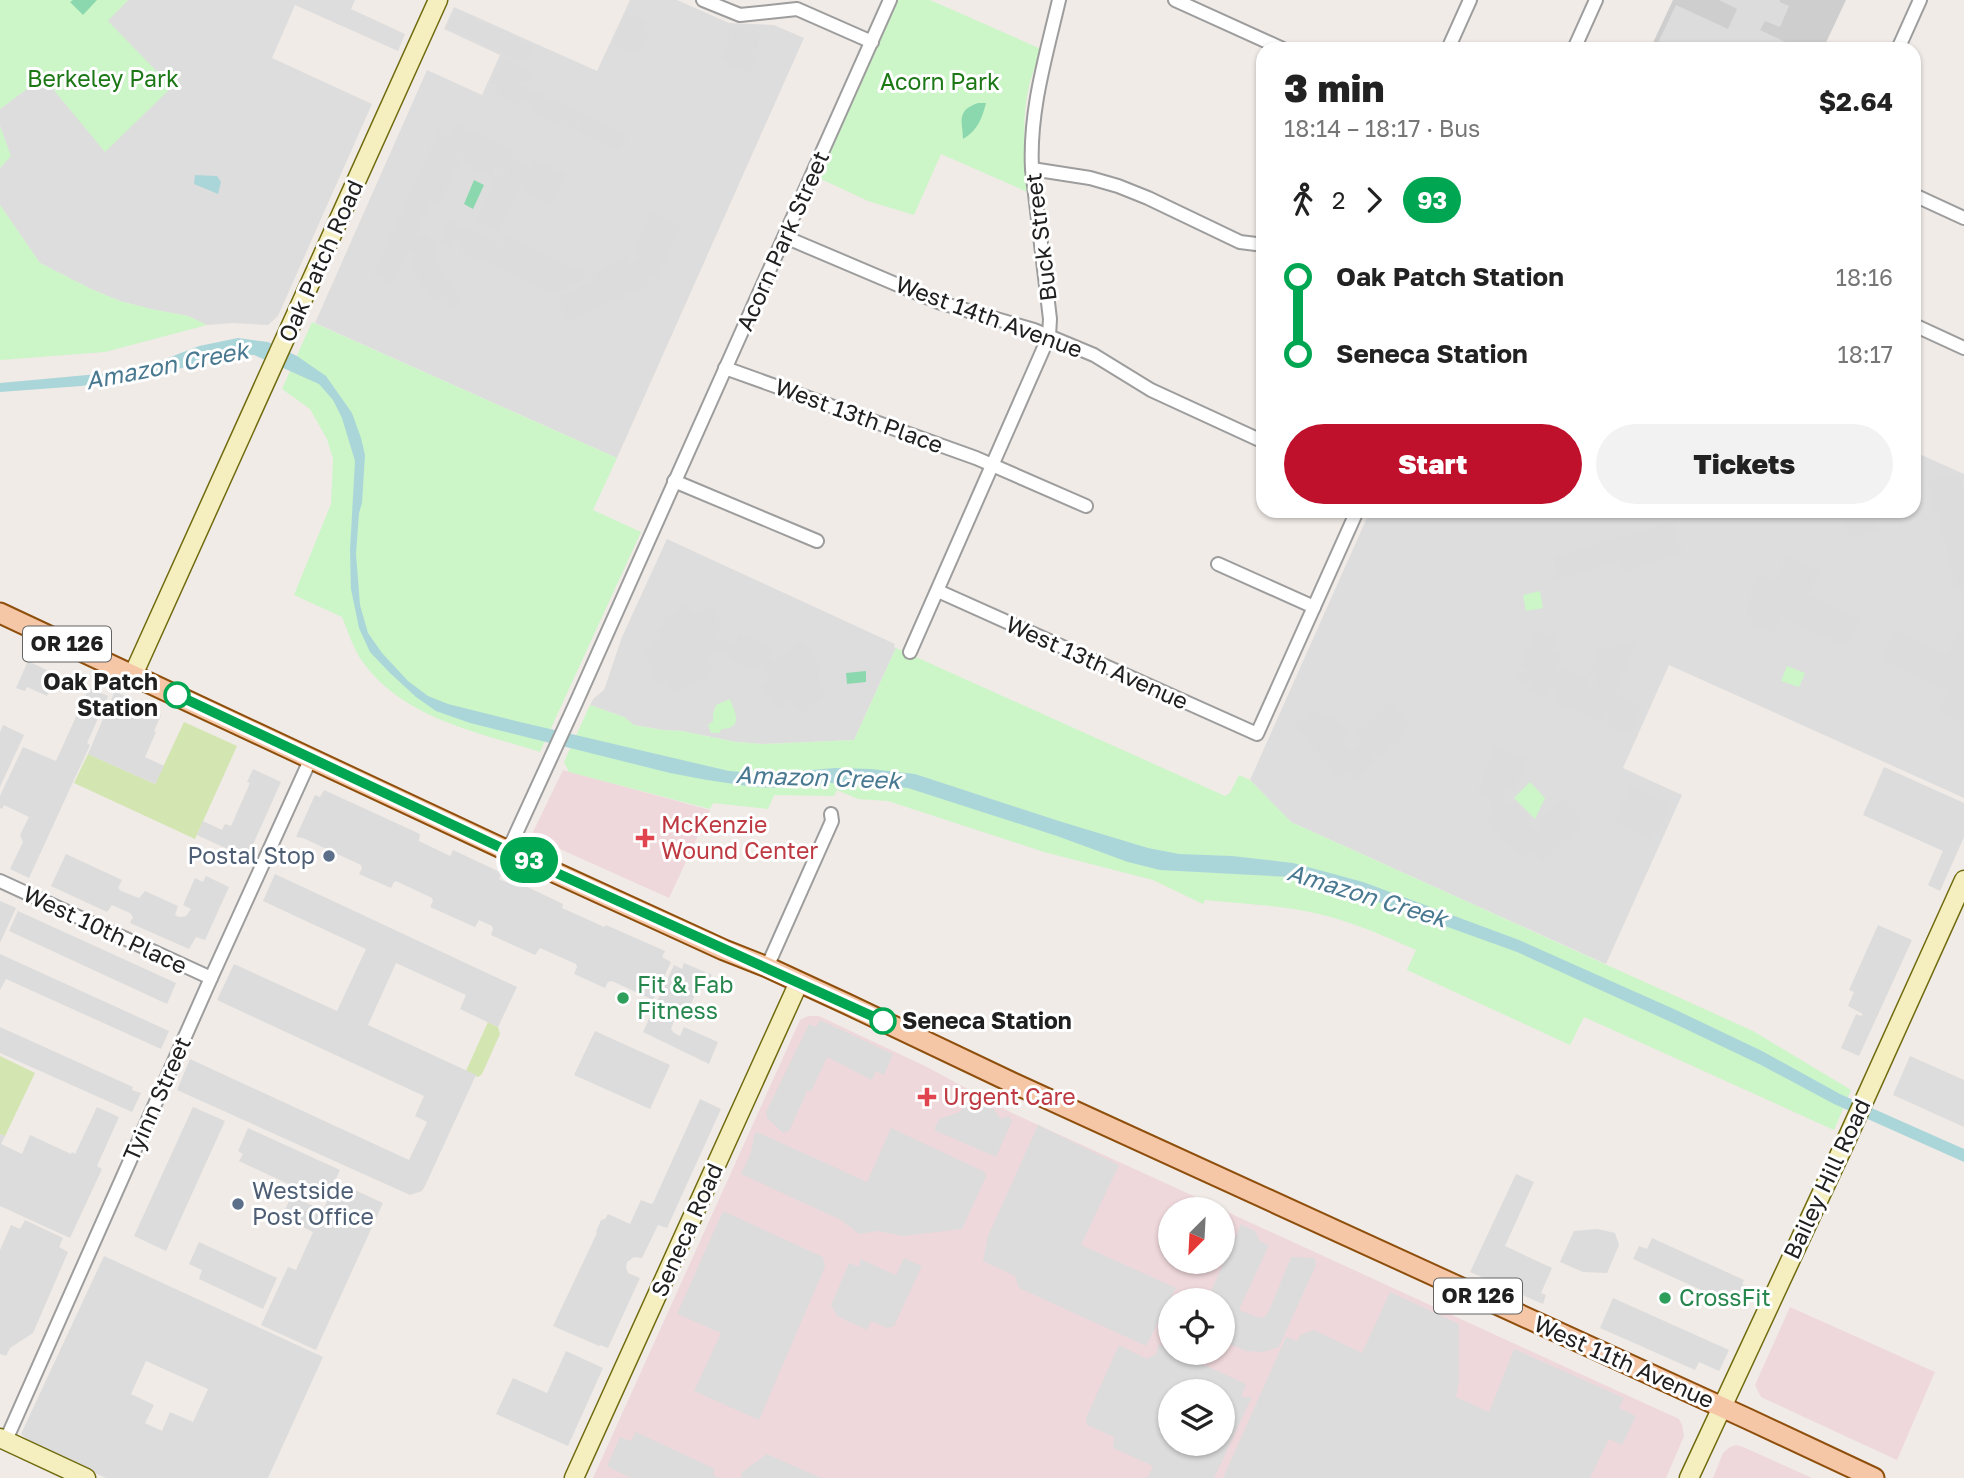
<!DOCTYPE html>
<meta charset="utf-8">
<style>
body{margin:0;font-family:"Golos Text",sans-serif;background:#f2f2f2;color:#222;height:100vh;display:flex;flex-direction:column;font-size:26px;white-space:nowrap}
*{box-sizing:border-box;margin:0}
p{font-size:23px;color:#767676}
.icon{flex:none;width:38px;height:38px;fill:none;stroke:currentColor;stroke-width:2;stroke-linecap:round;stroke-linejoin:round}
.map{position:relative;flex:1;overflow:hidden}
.side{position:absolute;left:1256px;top:42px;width:665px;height:476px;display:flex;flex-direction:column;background:#fff;border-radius:21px;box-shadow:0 2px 5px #0004}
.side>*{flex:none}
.badge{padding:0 14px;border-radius:23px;font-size:24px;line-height:46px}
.needle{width:46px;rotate:204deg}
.tools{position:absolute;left:1158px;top:1197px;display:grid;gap:14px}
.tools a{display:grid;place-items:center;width:77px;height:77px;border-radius:50%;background:#fff;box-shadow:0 2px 5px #0004;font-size:35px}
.map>.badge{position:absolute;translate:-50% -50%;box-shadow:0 0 0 4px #fff}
.legs{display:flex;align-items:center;gap:10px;height:77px;padding:0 28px;font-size:23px}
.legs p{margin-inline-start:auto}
.summary{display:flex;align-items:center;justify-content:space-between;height:119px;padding:0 28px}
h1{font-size:38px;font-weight:800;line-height:52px}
.button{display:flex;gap:14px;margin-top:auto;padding:14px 28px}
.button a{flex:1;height:80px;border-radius:42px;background:#bf102c;color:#fff;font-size:28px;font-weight:800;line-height:80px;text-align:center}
.button a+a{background:#f2f2f2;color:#222}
ul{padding:0 28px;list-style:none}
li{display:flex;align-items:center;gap:24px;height:77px;font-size:26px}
li i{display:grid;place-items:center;width:10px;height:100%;margin:0 9px;background:currentColor}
li i::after{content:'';width:18px;height:18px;margin:-9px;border:5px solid;border-radius:50%;background:#fff}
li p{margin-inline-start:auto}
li:first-child i{background:linear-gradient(#0000 50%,currentColor 0)}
li:last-child i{background:linear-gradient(currentColor 50%,#0000 0)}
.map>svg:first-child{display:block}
</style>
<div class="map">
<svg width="1964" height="1478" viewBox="0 0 1964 1478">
<rect width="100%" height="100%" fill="#f0ebe7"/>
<g fill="#dedddd">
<polygon points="128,0 355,0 351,9 405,34 398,51 295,5 272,58 372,104 278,316 268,325 232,323 207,325 188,316 150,309 120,301 91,289 40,263 0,205 0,168 10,156 0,126 0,109 43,77 106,152 107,21"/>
<polygon points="630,0 677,0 729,23 774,25 804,38 617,458 315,323 427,70 482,95 500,55 444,29 454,7 597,71"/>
<polygon points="1915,452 1964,474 1964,798 1669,665 1623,768 1682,795 1606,964 1291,822 1250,780 1370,511 1914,511"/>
<polygon points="667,539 895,644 894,647 896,648 854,740 763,744 736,742 682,731 663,730 634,725 624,717 590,705 594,698 604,690 622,637"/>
<polygon points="1910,1056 1964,1080 1964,1127 1893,1095"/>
</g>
<g fill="#efd8db" fill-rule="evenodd">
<polygon points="563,770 710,810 669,898 531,836"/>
<path d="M808,1016H819L927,1067L1012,1113L1222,1209H1171V1262H1223V1210L1679,1419L1682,1425L1684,1436L1666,1478H593L800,1020ZM1171,1300H1223V1353H1171ZM1171,1391H1223V1444H1171Z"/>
<polygon points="1790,1307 1935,1372 1897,1460 1761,1397 1755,1385"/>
<polygon points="1736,1445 1743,1447 1812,1478 1713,1478 1723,1453 1730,1447"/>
</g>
<polygon fill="#cecece" points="1673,0 1846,0 1823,49 1650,49"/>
<g fill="#d3e5b1">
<polygon points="184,722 237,746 195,839 74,783 88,754 155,784"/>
<polygon points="488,1022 498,1027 500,1034 482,1074 478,1077 466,1071"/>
<polygon points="0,1056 35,1073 5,1136 0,1134"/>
</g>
<g fill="#ccf5c8">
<polygon points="0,0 128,0 108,21 172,87 105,152 43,77 0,109"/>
<path d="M898,0H930L1041,49C1037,62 1031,76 1028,91C1021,126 1025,159 1032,194L941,154L914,215L868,201L819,178Z"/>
<polygon points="0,126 11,156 0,168"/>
<polygon points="0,205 40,263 91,289 120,301 151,309 188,316 207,325 105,352 0,360"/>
<path d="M312,322L617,458L593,510L641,532L540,752C477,732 402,718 362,661C353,648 348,631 342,617L294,595L331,504L333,459L327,439L310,409L282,389Z"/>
<polygon points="1540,591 1543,608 1526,611 1523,595"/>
<path d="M896,648L1225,796L1230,793L1239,775L1250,780L1291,822L1753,1031L1851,1090L1834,1130L1584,1017L1570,1045L1407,970L1416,950C1384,936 1353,922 1319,914C1284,905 1241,904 1205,900L1203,904L1153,880L1044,852L888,801L858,799L837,790L834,796L774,795L768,809L713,803L710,809L569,772L564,762L590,705L624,717L634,725L663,730L682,731L736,742L763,744L854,740Z"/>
<polygon points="1787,666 1805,673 1799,687 1781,681"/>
<path d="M730,699C735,712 744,728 722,729L719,733H711L708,725L713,721V714L716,705Z"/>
<polygon points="1530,782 1545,798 1535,819 1514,798"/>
</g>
<g fill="#8cd8ae">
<polygon points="73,0 97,0 83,15 70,2"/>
<path d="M978,103H986C982,119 977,131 963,139C963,122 955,111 978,103Z"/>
<polygon points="474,180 484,185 473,209 464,204"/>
<polygon points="866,671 866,682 847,684 846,673"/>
</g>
<g fill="#dcdcdc" fill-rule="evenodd">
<polygon points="1719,0 1780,0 1780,2 1789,6 1780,27 1765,21 1760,30 1800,49 1745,49 1740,47 1734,49 1655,49 1676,5 1728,29 1737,9"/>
<polygon points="626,13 645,21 641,30 648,34 639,55 632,52 631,54 613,44"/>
<polygon points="466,16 501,32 498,38 506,42 510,36 534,47 526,63 447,27 451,18 462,23"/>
<polygon points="730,29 760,32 758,48 751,48 751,53 756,56 748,73 720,60 729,41"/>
<polygon points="503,58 533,71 528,83 521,80 519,85 628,134 620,151 577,131 580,125 576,123 572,130 529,110 532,103 522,98 519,105 496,95 499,86 491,83"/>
<polygon points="455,124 514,150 510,159 530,168 534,160 566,174 552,205 521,191 524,184 521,183 500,231 476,221 497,175 505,178 507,172 496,167 492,176 463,164 466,156 456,151 453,157 459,160 440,203 431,199 416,234 419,236 426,232 437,249 430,254 463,303 450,311 443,300 436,304 409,264 416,260 411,252 408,251 393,284 373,275 438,132 449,137"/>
<polygon points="651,212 680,225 658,277 650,273 647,274 650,284 568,321 558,300 561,299 560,296 595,280 592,274 626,259 629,266 637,262 640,256 634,253"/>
<polygon points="449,221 499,244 504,235 586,273 582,281 558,291 553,289 551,293 461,251 464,243 453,239 450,246 440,241"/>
<polygon points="1949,473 1950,477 1959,474 1964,494 1964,586 1956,588 1948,558 1956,556 1955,554 1948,555 1937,515 1944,512 1943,511 1936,513 1928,482 1938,479 1937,476"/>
<polygon points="1842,511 1873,511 1879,530 1849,538"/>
<polygon points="1672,521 1682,553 1626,571 1621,559 1552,581 1550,575 1557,572 1553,558"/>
<polygon points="1787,555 1819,570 1809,593 1804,591 1803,593 1859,619 1849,640 1844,645 1781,618 1773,634 1743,620 1753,596 1750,594 1756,581 1763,575 1775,581"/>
<polygon points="686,603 693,612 698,613 709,606 723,626 715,631 716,635 734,644 739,633 775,649 770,659 775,661 802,641 822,669 818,672 819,685 826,695 801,713 790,701 786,701 777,707 762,686 771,680 762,668 756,665 753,668 732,659 728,653 721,650 708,655 713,669 706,672 708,677 670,692 666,682 658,685 645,652 653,648 661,628 666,630 667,627 662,621"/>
<polygon points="1537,629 1557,638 1552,649 1562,654 1556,666 1558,667 1555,676 1558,677 1562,668 1586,679 1584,685 1591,688 1596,678 1589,674 1601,647 1609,650 1611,647 1630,643 1636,645 1615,692 1643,706 1629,736 1607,726 1611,718 1606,715 1602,722 1554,701 1558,692 1550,689 1547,697 1529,689 1532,681 1520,684 1517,675 1527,670 1520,666"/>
<polygon points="1895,631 1948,655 1958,635 1964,638 1964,720 1962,723 1938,712 1948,690 1886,662 1885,652"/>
<polygon points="28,661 57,675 47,696 27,687 25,691 16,688"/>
<polygon points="89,688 108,696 87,743 90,745 29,878 10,869 23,842 20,835 29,817 4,805 2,809 0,808 0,796 23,747 56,761"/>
<polygon points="115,691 161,715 154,731 156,732 145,757 164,766 155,784 88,754"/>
<polygon points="1390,704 1408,725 1403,730 1406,734 1381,756 1374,749 1371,753 1377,760 1356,779 1349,772 1341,778 1294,726 1313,710 1323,721 1331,714 1349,735 1342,742 1351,752 1363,741 1357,734"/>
<polygon points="3,725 24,735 0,787 0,732"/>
<polygon points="1494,747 1526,759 1515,790 1506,787 1503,795 1505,797 1503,802 1509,807 1514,802 1531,819 1527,823 1536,833 1543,827 1538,822 1562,799 1584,821 1542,861 1533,851 1525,859 1486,819 1493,813 1489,800 1490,796 1478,791"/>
<polygon points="1884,767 1964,803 1964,837 1940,891 1928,885 1943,851 1863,815"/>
<polygon points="253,769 281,782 247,858 197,835 203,821 222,830 225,824 231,826 250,783 247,782"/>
<polygon points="1631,787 1667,804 1664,810 1668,811 1658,832 1654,831 1650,839 1614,822"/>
<polygon points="324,790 420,834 419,841 450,856 453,850 502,873 499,879 514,885 517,882 563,904 562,908 591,921 604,927 606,925 665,951 662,957 671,962 653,1000 612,981 608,982 605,988 574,974 577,967 576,964 540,948 535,955 491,935 493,929 492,926 479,920 475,927 430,907 433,901 432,898 396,881 394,882 391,888 359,874 362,868 361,865 303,838 296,837 315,795 320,797"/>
<polygon points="66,854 122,880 118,888 121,891 139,898 145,891 178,906 175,915 179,917 186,916 191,909 183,905 195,878 203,882 206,876 229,887 205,940 196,937 189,949 130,923 133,917 130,913 112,905 107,912 51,886"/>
<polygon points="275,874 517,987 498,1027 460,1009 466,995 396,963 368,1025 476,1075 425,1186 422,1191 410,1195 177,1090 190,1059 409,1160 427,1122 415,1116 424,1096 217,1000 234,964 337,1011 366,949 263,901"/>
<polygon points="0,901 16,908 0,943"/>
<polygon points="18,911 176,983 167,1004 9,931"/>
<polygon points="1878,925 1912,940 1859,1056 1841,1048 1856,1014 1861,1016 1863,1014 1848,1006 1854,992 1849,990"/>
<polygon points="0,954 169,1031 161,1049 6,979 0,990"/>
<polygon points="684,963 712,975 706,988 699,985 688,1011 685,1009 683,1012 678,1010 671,1029 674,1033 680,1036 684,1027 718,1042 709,1064 643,1032 674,965 682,969"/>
<polygon points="820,1020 893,1054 884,1075 876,1071 872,1080 827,1057 811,1092 807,1090 806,1091 806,1094 789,1131 783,1133 767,1118 766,1112 809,1024 816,1027"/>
<polygon points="0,1027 133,1087 132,1090 141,1093 132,1112 0,1053"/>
<polygon points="595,1031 670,1065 650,1109 574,1075"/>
<polygon points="963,1093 992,1107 1001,1119 1009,1116 1012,1121 996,1157 934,1130 939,1119 960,1112 964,1105"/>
<polygon points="700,1099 721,1109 667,1228 658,1225 642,1258 634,1257 627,1262 626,1267 628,1273 640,1278 608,1348 600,1345 599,1346 553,1326 597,1233 596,1232 601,1220 605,1219 608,1214 630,1224 641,1200 651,1204 653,1203"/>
<polygon points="97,1107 119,1117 97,1166 102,1169 70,1238 0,1206 0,1134 5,1136 1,1144 22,1154 30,1135 71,1154 72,1152 75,1154"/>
<polygon points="193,1107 225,1121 166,1251 134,1236"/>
<polygon points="1038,1125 1119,1165 1081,1245 1176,1288 1146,1346 1019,1288 1015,1276 983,1261 988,1236"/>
<polygon points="248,1128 340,1170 335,1181 383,1203 316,1350 261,1325 288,1267 296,1270 313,1232 282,1217 291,1196 323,1210 327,1202 239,1161 243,1154 238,1151"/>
<polygon points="891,1128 985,1172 986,1177 962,1229 903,1236 878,1231 859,1234 841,1220 741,1174 750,1155 755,1133 757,1132 867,1182"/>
<polygon points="1516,1174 1534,1182 1505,1246 1552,1268 1541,1293 1546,1295 1543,1304 1470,1272"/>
<polygon points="723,1211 823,1257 825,1267 759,1420 694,1391 721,1333 677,1314"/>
<polygon points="25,1220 63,1238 59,1247 68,1252 33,1333 10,1348 6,1356 0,1354 0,1250 11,1225 20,1229"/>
<polygon points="1241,1224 1255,1231 1260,1241 1269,1245 1239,1310 1257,1317 1263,1318 1268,1313 1291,1257 1315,1258 1316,1265 1279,1347 1263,1352 1246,1351 1223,1341 1223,1300 1207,1300"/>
<polygon points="1597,1229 1615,1233 1619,1245 1607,1273 1583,1272 1560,1262 1574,1231"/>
<polygon points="1652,1238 1744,1280 1742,1284 1752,1289 1743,1309 1633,1259 1639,1246 1647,1249"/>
<polygon points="199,1242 277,1278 263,1309 199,1279 202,1270 189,1264"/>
<path d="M104,1256L323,1357L268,1478H106L34,1445L23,1436L21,1434ZM146,1361L208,1389L193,1422L170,1412L162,1431L145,1423L154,1405L131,1394Z"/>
<polygon points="860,1259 896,1275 904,1258 922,1266 894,1326 887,1328 871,1321 867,1330 837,1316 831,1305 849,1263 859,1267"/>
<polygon points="1390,1292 1459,1324 1459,1382 1456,1397 1489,1412 1514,1349 1624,1398 1619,1408 1636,1416 1622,1445 1609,1439 1590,1478 1223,1478 1286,1337 1297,1341 1300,1335 1314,1330 1362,1353"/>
<polygon points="1613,1298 1729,1350 1719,1371 1699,1362 1695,1370 1600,1328"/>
<path d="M1159,1344L1171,1349V1353H1178L1246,1384L1242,1394V1397H1252L1214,1478H1147L1153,1466L1113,1448L1114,1437L1087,1425L1086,1418L1119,1345L1147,1359L1156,1354ZM1171,1391H1223V1444H1171Z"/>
<polygon points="566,1351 603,1368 568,1446 496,1414 513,1378 547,1393"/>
<polygon points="636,1432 715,1469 713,1475 719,1478 630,1478 607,1466 620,1437 631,1441"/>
<polygon points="767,1454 821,1478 741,1478 742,1472"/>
</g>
<g fill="#abd6d9">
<polygon points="195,175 217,176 221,182 218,194 194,184"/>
<polygon points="238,338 268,342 297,356 326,376 352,413 361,438 365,455 362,503 359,513 356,554 360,605 368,633 382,653 408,681 428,696 448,704 520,722 729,771 766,774 835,768 871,769 915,774 1062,822 1148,848 1179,854 1232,856 1293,863 1363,882 1519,940 1676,1010 1762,1051 1840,1094 1964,1149 1964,1162 1834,1104 1761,1065 1673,1023 1517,952 1359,895 1291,877 1160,870 1128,862 1057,836 908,788 865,784 830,783 786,788 754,787 707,780 670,773 470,723 436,711 416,697 390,673 370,652 359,628 351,589 350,550 355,461 342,418 333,400 319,384 254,355 226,354 166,373 81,386 0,392 0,383 109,373 155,363 199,346"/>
</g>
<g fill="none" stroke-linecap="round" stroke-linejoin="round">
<g stroke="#9d9d9d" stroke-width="16">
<g id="street">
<polyline points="703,0 740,15 797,9 872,42"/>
<polyline points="1175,0 1283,49"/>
<polyline points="1448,49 1470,0"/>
<polyline points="1574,49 1596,0"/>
<polyline points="1898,49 1920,0"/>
<polyline points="1032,169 1090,178 1118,186 1148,198 1240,242 1264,245"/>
<polyline points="1914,195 1964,218"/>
<polyline points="785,237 938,302 1034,330 1094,355 1151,390 1264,442"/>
<polyline points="1914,325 1964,348"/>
<polyline points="725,368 976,458 1086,506"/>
<polyline points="674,481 817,541"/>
<polyline points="1218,564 1314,607"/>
<polyline points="938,591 1257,734 1357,511"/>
<path d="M910,652L1049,336L1050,319L1032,169C1029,111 1046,56 1059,0"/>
<polyline points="508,851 575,705 890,0"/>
<polyline points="0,881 211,978"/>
<polyline points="767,967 832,821 831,814"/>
<polyline points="6,1440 211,978 311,758"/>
</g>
</g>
<g stroke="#706b0e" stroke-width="21">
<g id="secondary">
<polyline points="133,675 438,0"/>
<polyline points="0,1438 86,1478"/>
<polyline points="574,1478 799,982"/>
<polyline points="1689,1478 1845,1143 1964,880"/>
</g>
</g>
<g stroke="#8f4f0c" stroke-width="23">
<polyline id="primary" points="0,613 508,851 724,950 767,967 847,1004 1013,1083 1748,1419 1874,1478"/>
</g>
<use href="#street" stroke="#fff" stroke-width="12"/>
<use href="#secondary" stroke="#f5efc0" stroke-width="18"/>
<use href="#primary" stroke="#f5c7a7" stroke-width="19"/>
</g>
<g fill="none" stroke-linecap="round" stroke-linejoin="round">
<g stroke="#fff" stroke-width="16">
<polyline id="line-1" points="177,695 508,851 883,1021"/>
</g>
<use href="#line-1" stroke="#00a651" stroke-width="10"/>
</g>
<g fill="#fff" stroke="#00a651" stroke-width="3.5">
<circle cx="177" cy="695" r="12"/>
<circle cx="883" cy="1021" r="12"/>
</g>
<g fill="#e0444e" stroke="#fff" stroke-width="2.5">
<path d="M641.5 827.5h7v7h7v7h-7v7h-7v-7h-7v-7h7z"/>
<path d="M923.5 1086.5h7v7h7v7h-7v7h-7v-7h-7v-7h7z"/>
</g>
<g fill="#5c6f8a" stroke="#fff" stroke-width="2.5">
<circle cx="329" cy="856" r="7"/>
<circle cx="238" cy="1204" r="7"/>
</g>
<g fill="#2e9e5b" stroke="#fff" stroke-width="2.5">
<circle cx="623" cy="998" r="7"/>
<circle cx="1665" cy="1298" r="7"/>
</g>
<g text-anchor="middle" stroke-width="6" stroke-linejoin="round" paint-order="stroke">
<g fill="#fff" stroke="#636363" stroke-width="2">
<rect x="23" y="626.5" width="88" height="35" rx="5"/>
<rect x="1434" y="1278.5" width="88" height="35" rx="5"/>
</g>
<g font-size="21" font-weight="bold" fill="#202020">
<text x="67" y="651">OR 126</text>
<text x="1478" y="1303">OR 126</text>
</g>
<g font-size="23" fill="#1c7715" stroke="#fff">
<text x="103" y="87">Berkeley Park</text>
<text x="940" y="90">Acorn Park</text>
</g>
<g font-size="23" fill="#202020" stroke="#fff">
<text transform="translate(1041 237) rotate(-97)" y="8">Buck Street</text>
<text transform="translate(783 241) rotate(-66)" y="8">Acorn Park Street</text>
<text transform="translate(321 261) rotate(-66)" y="8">Oak Patch Road</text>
<text transform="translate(989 317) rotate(20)" y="8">West 14th Avenue</text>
<text transform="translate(859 416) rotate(20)" y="8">West 13th Place</text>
<text transform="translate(1097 663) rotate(24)" y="8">West 13th Avenue</text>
<text transform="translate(105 930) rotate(25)" y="8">West 10th Place</text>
<text transform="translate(157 1099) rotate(-66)" y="8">Tyinn Street</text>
<text transform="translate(1827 1179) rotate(-65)" y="8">Bailey Hill Road</text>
<text transform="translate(687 1230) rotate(-66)" y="8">Seneca Road</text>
<text transform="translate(1624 1362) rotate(24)" y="8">West 11th Avenue</text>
</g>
<g font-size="23" font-weight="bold" fill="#202020" stroke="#fff" text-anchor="end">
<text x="158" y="690">Oak Patch<tspan x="158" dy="26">Station</tspan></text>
<text x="902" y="1029" text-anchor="start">Seneca Station</text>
</g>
<g font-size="23" fill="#be3a42" stroke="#fff" text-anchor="start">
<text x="661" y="833">McKenzie<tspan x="661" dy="26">Wound Center</tspan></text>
<text x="943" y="1105">Urgent Care</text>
</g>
<g font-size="23" fill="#4e5e75" stroke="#fff" text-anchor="end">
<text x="315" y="864">Postal Stop</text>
<text x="252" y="1199" text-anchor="start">Westside<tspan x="252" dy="26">Post Office</tspan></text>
</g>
<g font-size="23" fill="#27864d" stroke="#fff" text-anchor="start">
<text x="637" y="993">Fit &amp; Fab<tspan x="637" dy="26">Fitness</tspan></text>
<text x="1679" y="1306">CrossFit</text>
</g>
<g font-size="24" font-style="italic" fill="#497991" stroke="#fff">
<text transform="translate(167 366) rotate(-11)" y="8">Amazon Creek</text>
<text transform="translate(818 778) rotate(2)" y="8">Amazon Creek</text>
<text transform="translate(1367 896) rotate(17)" y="8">Amazon Creek</text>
</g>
</g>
</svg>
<div class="tools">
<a><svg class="needle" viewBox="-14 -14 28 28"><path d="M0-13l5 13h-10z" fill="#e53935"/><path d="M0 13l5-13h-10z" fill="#767676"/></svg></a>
<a><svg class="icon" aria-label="locate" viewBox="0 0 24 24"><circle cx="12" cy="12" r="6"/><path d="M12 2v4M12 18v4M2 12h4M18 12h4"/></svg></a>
<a><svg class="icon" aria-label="layers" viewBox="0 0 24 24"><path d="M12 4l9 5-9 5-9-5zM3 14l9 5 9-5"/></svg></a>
</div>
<b class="badge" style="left:529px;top:860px;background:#00a651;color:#fff">93</b>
<section class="side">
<div class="summary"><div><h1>3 min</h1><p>18:14 – 18:17 · Bus</p></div><b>$2.64</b></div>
<div class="legs"><svg class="icon" aria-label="walk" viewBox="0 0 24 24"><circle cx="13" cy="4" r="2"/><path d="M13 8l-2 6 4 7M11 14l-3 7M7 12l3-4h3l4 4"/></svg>2<svg class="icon" aria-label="forward" viewBox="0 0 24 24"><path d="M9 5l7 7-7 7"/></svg><b class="badge" style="background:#00a651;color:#fff">93</b></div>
<ul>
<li><i style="color:#00a651"></i><b>Oak Patch Station</b><p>18:16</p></li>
<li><i style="color:#00a651"></i><b>Seneca Station</b><p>18:17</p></li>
</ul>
<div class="button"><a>Start</a><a>Tickets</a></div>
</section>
</div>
